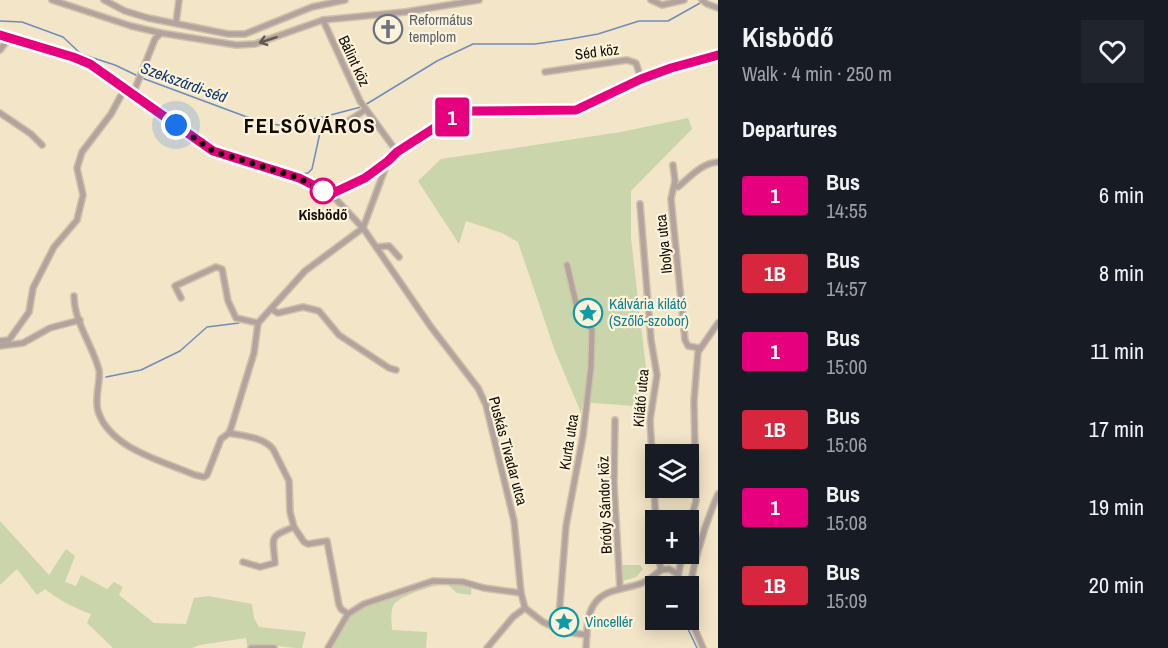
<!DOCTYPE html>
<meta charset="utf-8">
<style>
body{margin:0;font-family:"Archivo Narrow",sans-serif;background:#20242c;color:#f1f3f6;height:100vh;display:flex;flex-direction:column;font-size:22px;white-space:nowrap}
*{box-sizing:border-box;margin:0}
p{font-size:20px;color:#9ea1a6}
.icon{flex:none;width:33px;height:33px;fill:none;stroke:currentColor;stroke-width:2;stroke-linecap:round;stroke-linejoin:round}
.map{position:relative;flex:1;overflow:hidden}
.details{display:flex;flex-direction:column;background:#171b24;width:450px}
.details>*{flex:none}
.badge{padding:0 12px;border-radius:4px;font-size:21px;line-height:39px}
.buttons{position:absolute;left:645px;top:444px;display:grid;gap:12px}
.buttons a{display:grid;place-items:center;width:54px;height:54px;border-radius:0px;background:#171b24;box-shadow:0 3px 15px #0003;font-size:30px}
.you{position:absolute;width:30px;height:30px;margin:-15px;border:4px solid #fff;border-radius:50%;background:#1a73e8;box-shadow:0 0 0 9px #1a73e833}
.map>.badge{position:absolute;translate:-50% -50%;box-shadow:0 0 0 3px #fff}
h2{padding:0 24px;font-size:22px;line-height:54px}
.round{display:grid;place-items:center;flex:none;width:63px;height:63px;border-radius:0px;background:#20242c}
.headline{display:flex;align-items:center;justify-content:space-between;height:102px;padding:0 24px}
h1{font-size:28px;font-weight:800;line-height:45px}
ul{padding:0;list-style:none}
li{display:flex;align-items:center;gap:18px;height:78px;padding:0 24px}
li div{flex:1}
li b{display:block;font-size:22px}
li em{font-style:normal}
li .badge{min-width:66px;font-weight:700;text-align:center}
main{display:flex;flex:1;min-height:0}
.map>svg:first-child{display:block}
</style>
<main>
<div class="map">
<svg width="718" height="648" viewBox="0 0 718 648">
<rect width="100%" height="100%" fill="#f3e5c7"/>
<g fill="#cad5ac">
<polygon points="688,118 692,129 631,191 631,238 647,377 645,407 583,402 581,413 555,351 518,242 502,233 466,221 459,244 418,181 441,159 621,132"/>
<path d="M0,521L49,575L66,549L75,556L65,582L76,586L81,575L107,589L114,582L123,587L119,595L154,623L186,624L194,598L208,596L252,604L254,618L259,627L306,632L302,648C283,648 267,642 247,645L246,638L200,645L192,648H113L87,623L91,614C74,608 59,600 45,589L37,595L17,569L0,585Z"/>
<polygon points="622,565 640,565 643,569 636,577 623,581"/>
<path d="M433,581L472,585L471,595L457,593L447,584C437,584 397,596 393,606C390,613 392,623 392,630L427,632L426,648H328L348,614L364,604Z"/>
</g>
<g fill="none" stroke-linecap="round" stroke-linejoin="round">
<g stroke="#6e8dbc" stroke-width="1.5">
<polyline points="0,21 22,22 63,37 81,54 115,65 138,76"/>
<polyline points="142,78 263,123 279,125 323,117 361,107"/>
<polyline points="365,105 437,61 473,44 535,44 570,39 598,34 639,21 668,21 702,2"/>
<polyline points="300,174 308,173 312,169 323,119"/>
<polyline points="106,377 141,370 180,351 207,327 239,323"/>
<polyline points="688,629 697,648"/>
</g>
<g stroke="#cfc2a8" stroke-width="8">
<g id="minor">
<polyline points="52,0 131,26 161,33 236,45 255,44 323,20 405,12 479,0"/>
<polyline points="104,0 125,11 148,18 228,34 245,34 312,7 345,0"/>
<polyline points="651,0 662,5 684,0"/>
<polyline points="702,0 707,4 718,8"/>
<polyline points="323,20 360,101 397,152"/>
<polyline points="176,23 179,0"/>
<polyline points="0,35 73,57 90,64 213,151 299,178 331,194 363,228 431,327 478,388 486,405 514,521 521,593 525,608 543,622 556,628 567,632 587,635"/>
<polyline points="0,50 9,38"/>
<polyline points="545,72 627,60 636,63 641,79"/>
<polyline points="133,94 155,39 161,33"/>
<polyline points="0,113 31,134 42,145"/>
<polyline points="335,130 365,110"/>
<polyline points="673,165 675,181 671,199 685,340 688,346 699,348"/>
<path d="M678,187C690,177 702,163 718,162"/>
<polyline points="331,194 365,178 388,161 397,152 453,116 473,111 576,110 641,79 671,68 718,55"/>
<polyline points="640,204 651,340 657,375 650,420 656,523"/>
<polyline points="377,247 389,246 399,257"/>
<path d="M74,296C74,322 93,346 99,370C101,380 94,398 98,411C110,449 163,461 195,475L204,477L207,475L221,439L229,433L231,428L254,353L258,323L305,271L363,228L388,161"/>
<polyline points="181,298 175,286 216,267 222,269 228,301 236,318 258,323"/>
<polyline points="271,309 278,313 303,307 319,311 339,335 389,368 396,370"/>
<polyline points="0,341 9,340 29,312 33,288 54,247 77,220 83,195 77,168 82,152 111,114 125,88"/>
<polyline points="0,346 23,343 50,328 80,320"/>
<polyline points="615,420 614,484 620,589"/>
<path d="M229,433C244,436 263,437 273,449L289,481L290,512L294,527L304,542L308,544L327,541L339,605L341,609L348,614"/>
<polyline points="688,529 696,501 694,401 698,352 718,323"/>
<polyline points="663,554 660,564 661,570 669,569 678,574"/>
<path d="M243,562L260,567L275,563C273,536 268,537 294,527"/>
<polyline points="676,586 681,561 679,554"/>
<polyline points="556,628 559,616 566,526 583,436 591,367 592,330 588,323 579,316 567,265"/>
<polyline points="251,648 274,648"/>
<polyline points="328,648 348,614 364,604 433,581 463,582 484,588 521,593"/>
<polyline points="487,648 513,617 525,608"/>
<path d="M586,648C587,635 586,618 593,606C603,588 625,590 642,583C649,580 655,575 661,570"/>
<path d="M703,648C698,635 690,622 689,608C688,576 705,524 718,494"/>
</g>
</g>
<use href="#minor" stroke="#b2a39f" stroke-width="5"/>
</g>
<defs><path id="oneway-shaft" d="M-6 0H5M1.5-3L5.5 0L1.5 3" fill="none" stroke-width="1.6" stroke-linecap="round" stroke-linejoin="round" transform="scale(1.5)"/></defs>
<use stroke="#615851" href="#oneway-shaft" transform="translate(268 40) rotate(162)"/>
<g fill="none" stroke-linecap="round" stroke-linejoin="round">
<g stroke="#fff" stroke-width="14">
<polyline id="line" points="0,35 73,57 90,64 213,151 299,178 331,194 365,178 388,161 397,152 453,116 473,111 576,110 641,79 671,68 718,55"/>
</g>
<use href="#line" stroke="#e6007e" stroke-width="9"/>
<polyline stroke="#100c03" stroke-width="6" stroke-dasharray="0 10.8" points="176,125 213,151 299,178 323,191"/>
</g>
<defs>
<g id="church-ring" transform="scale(1.5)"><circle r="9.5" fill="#fdf3db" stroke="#6b7280" stroke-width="1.5"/><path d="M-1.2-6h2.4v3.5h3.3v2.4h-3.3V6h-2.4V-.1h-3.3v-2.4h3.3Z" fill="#6b7280"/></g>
<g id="sight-ring" transform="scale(1.5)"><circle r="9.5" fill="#fdf3db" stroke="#0f9aa8" stroke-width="1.5"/><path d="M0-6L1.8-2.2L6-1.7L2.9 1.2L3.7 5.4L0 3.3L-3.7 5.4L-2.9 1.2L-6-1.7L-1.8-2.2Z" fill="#0f9aa8"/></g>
</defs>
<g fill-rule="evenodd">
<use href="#church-ring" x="388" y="29"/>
<use href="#sight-ring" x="588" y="313"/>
<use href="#sight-ring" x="564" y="622"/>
</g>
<circle fill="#fff" stroke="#e6007e" stroke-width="3" cx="323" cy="191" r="12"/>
<g text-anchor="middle" stroke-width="4.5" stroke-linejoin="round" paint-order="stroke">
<g font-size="15" fill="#5b616d" stroke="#fdf3db" text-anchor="start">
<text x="409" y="25">Református<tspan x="409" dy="17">templom</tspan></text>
</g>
<g font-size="15" fill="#100c03" stroke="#fdf3db">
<text transform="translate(597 52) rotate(-7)" y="5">Séd köz</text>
<text transform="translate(354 61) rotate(65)" y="5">Bálint köz</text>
<text transform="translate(664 244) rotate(-96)" y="5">Ibolya utca</text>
<text transform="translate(641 398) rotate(-85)" y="5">Kilátó utca</text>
<text transform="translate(569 442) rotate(-81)" y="5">Kurta utca</text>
<text transform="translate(508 451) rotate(75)" y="5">Puskás Tivadar utca</text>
<text transform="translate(605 505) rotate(-92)" y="5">Bródy Sándor köz</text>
</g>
<g font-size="15" font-weight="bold" fill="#100c03" stroke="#fdf3db">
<text x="323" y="220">Kisbödő</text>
</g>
<g font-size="15" fill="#0d838f" stroke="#fdf3db" text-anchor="start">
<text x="609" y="309">Kálvária kilátó<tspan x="609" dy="17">(Szőlő-szobor)</tspan></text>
<text x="585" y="627">Vincellér</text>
</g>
<g font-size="16" font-style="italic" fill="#123872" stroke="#fdf3db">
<text transform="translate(184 82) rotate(20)" y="6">Szekszárdi-séd</text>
</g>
<g font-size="21" font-weight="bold" letter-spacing="1.5" fill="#100c03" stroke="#fdf3db">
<text x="310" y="133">FELSŐVÁROS</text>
</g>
</g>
</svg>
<div class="buttons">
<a><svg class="icon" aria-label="layers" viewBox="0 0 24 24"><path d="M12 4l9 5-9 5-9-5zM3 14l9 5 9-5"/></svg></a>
<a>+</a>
<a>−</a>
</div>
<div class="you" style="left:176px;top:125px"></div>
<b class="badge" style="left:452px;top:117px;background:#e6007e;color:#fff">1</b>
</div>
<section class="details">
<div class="headline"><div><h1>Kisbödő</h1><p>Walk · 4 min · 250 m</p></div><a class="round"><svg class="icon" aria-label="heart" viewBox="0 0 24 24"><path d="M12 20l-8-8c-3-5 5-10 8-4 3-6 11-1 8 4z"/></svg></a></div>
<h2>Departures</h2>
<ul>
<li><span class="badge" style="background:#e6007e;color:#fff">1</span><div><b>Bus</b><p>14:55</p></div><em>6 min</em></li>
<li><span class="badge" style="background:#d7263d;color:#fff">1B</span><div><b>Bus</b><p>14:57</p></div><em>8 min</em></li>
<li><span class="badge" style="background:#e6007e;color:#fff">1</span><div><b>Bus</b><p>15:00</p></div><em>11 min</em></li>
<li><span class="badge" style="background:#d7263d;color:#fff">1B</span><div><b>Bus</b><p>15:06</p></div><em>17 min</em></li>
<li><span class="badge" style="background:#e6007e;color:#fff">1</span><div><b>Bus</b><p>15:08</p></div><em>19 min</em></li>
<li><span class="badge" style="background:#d7263d;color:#fff">1B</span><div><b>Bus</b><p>15:09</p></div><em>20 min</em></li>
</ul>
</section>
</main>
